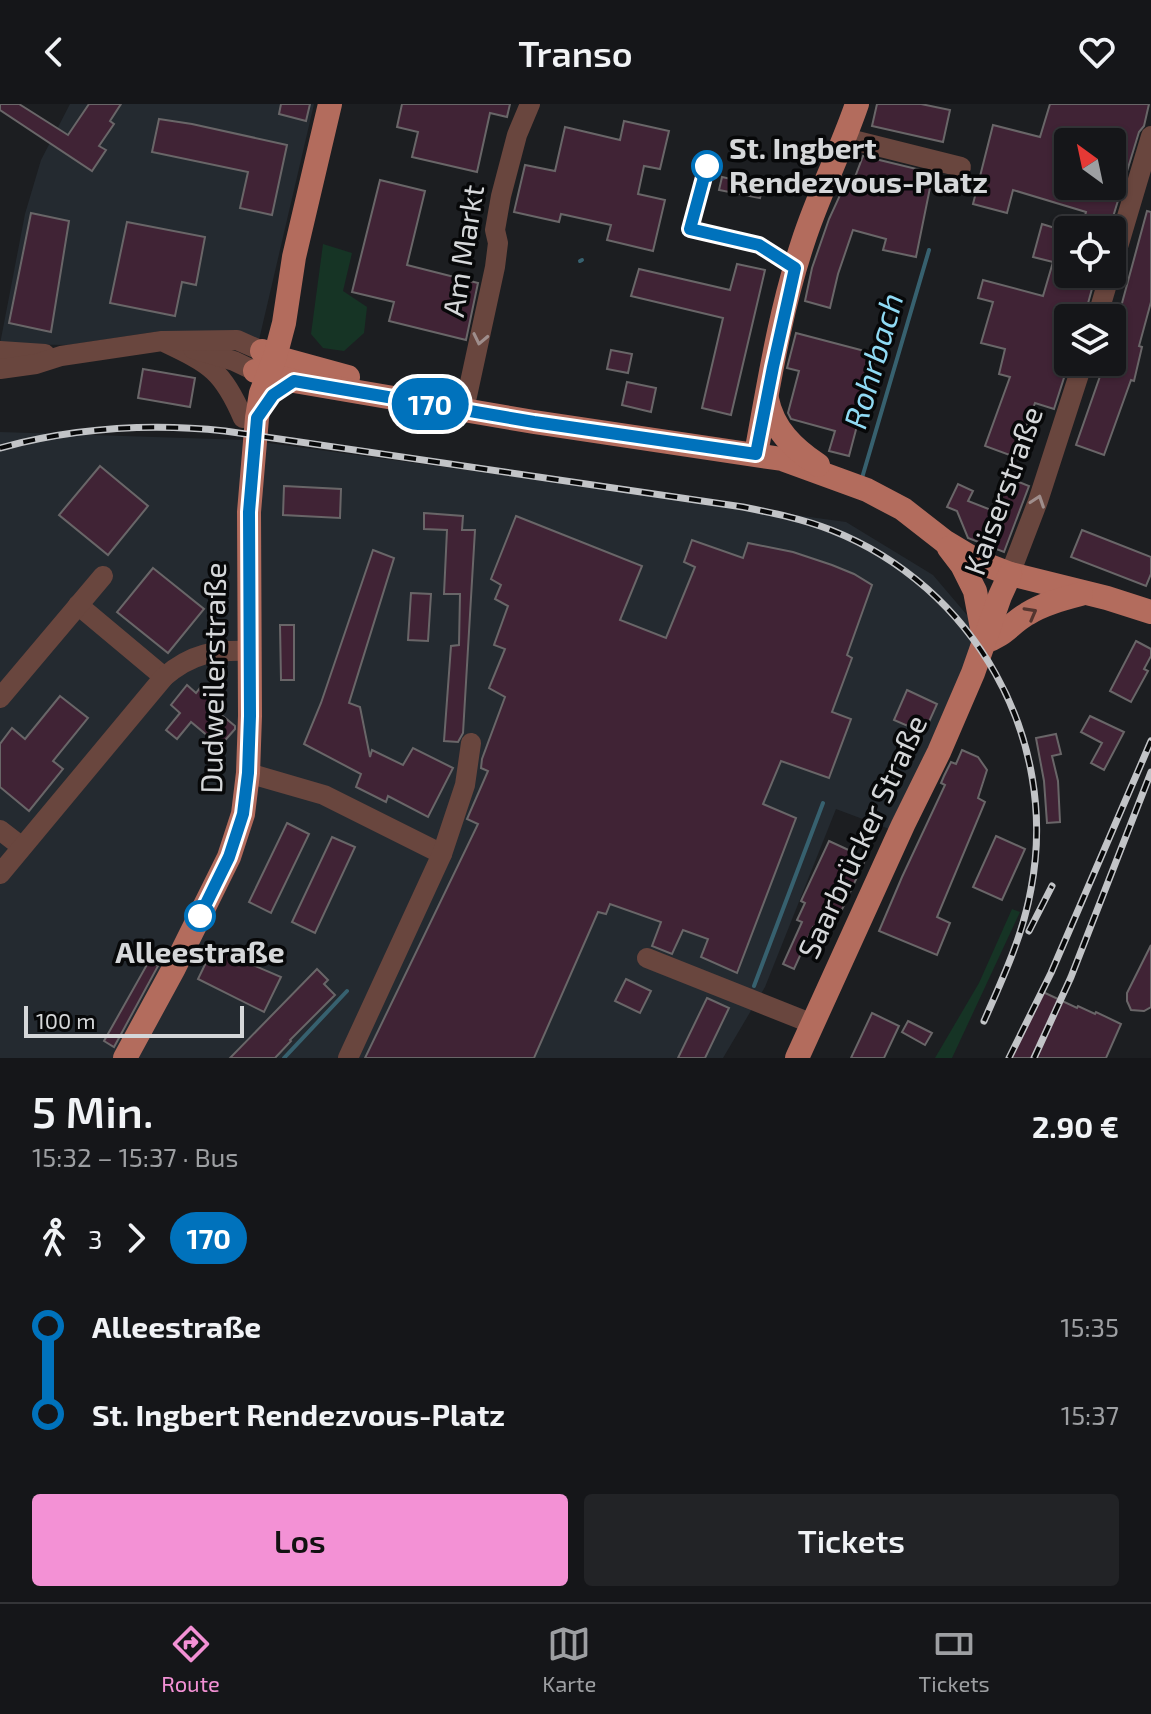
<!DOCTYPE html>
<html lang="de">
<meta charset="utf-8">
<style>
body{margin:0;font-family:"Exo 2",sans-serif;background:#222326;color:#f1f3f6;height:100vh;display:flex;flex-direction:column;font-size:30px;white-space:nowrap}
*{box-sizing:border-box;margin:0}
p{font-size:26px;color:#9d9fa2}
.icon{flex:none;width:44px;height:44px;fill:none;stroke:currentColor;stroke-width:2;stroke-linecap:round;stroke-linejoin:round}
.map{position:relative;height:954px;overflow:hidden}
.panel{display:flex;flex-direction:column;background:#151619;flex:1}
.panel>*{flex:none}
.badge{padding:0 16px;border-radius:26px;font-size:28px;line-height:52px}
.needle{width:52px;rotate:327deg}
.fabs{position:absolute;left:1054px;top:24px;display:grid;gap:16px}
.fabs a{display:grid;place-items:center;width:72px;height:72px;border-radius:8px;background:#151619;box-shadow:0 2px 6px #0004,0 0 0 2px #343538;font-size:40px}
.scale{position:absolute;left:24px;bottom:20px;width:220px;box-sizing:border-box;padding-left:8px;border:4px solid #d5d7d9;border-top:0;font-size:22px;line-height:28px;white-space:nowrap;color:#d5d7d9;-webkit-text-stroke:6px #070809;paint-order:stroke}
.map>.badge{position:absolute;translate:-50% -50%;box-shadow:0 0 0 4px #fff}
.legs{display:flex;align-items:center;gap:12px;height:88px;padding:0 32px;font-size:26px}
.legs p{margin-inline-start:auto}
.headline{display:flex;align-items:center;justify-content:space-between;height:136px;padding:0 32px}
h1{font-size:44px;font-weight:600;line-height:60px}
.primary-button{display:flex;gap:16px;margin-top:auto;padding:16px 32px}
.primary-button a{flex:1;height:92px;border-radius:8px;background:#f391d5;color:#111;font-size:32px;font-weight:600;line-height:92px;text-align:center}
.primary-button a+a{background:#222326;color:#f1f3f6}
ul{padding:0 32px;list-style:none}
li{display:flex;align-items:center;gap:28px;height:88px;font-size:30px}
li i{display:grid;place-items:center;width:12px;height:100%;margin:0 10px;background:currentColor}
li i::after{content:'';width:20px;height:20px;margin:-10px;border:6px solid;border-radius:50%;background:#151619}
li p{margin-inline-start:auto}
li:first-child i{background:linear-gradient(#0000 50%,currentColor 0)}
li:last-child i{background:linear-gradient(currentColor 50%,#0000 0)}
header{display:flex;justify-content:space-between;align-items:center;height:104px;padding:0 32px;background:#151619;font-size:36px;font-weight:600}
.tabs{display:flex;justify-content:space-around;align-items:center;height:112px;border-top:2px solid #343538;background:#151619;font-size:22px;color:#9d9fa2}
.tabs a{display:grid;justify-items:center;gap:4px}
.tabs .selected{color:#f391d5}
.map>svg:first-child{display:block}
</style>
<header><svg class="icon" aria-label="back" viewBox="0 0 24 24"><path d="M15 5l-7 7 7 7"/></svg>Transo<svg class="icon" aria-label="heart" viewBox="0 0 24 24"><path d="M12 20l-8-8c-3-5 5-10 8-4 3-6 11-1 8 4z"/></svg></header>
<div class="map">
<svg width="1151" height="954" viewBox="0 0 1151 954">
<rect width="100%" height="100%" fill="#1c1e21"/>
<g fill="#242a30">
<polygon points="70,0 314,0 259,236 161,227 68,241 0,240 25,110 41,56"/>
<polygon points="0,328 247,336 846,418 933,471 984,531 892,726 836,705 765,883 723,954 0,954"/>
</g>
<g fill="#163425">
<polygon points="323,140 352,149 343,187 367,203 364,229 344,247 323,244 311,230"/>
<polygon points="1012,805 1020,808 952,954 935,954 979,879"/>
</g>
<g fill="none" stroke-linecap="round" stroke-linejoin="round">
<g stroke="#37616f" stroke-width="4">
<polyline points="580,157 582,156"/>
<polyline points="862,374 929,146"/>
<polyline points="754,882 823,699"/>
<polyline points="284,954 347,887"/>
</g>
</g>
<g fill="#402335" stroke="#696668" stroke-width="2" fill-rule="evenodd">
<polygon points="0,0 19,0 68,31 89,0 121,0 110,17 114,20 99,42 106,46 92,67 0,6"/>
<polygon points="281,0 310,0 306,17 279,10"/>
<polygon points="402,0 510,0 507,13 490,9 477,68 412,53 418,28 397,23"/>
<polygon points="877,0 921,0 950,6 943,38 872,22"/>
<path d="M1050,0H1149L1144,22L1139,28L1109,126H1081L1086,108L1013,86L1007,109L973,100L993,21L1040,33ZM1068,38H1112V82H1068Z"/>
<polygon points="159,15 192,20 287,41 272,111 240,104 248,68 152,48"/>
<polygon points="624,17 669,27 660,65 644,62 638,90 665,96 653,147 607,136 611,121 561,110 559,118 514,108 525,61 555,67 565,23 620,36"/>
<polygon points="863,52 933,69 916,153 883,146 886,135 853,126 838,170 830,204 805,197 812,164 829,115 846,78 852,81"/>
<polygon points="722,73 763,82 760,94 719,86"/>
<polygon points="380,76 425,87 407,161 478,179 466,236 389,217 394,198 352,188"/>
<polygon points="1147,107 1151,108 1151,198 1139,242 1142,243 1134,277 1131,276 1104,351 1076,341 1105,258 1112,258 1112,236"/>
<polygon points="31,109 69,117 51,228 9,219"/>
<polygon points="127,118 205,133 196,181 182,178 175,212 110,199"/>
<polygon points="1042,120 1068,128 1068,170 1096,170 1084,214 1068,214 1069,258 1054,305 1035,299 1015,353 985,342 1010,273 999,270 1005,245 981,239 993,198 978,194 983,176 1043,192 1053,158 1033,153"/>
<polygon points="737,160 765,166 731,311 702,304 723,214 631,192 639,165 730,186"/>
<polygon points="796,229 876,250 849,352 829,347 835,327 791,315 788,309 799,267 787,264"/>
<polygon points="611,246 632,250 628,269 607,265"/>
<polygon points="143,265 195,274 190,303 138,294"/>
<polygon points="627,278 656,284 651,308 622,301"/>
<polygon points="100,362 148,402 108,451 59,411"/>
<polygon points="1004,372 1029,382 1004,448 968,434 957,407 947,403 958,380 973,387 968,397 991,406"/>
<polygon points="284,382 341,385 340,414 283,411"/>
<polygon points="424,409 463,412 462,426 475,426 463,629 458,638 444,637 451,542 459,541 460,490 444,490 447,426 424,425"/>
<polygon points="516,412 642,462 620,516 666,534 695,463 684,458 692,436 743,454 748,439 793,448 832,461 854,470 872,481 847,551 852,554 832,608 851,615 829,674 781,657 763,700 796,714 737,869 701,853 708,835 683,826 672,850 652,842 661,818 610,800 606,810 598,808 534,954 365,954 478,720 467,715 488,667 481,664 482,655 505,593 489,584 505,545 494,541 508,502 495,495 501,481 491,475"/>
<polygon points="1082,426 1151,453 1151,470 1146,482 1071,453"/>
<polygon points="373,446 394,454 349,599 360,603 370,653 372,646 403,661 413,644 453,664 428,713 388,692 386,698 356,683 361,670 304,640 321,599"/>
<polygon points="153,464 204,505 168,549 117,508"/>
<polygon points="411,489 431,490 428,537 408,536"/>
<polygon points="280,521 294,521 294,576 281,576"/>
<polygon points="1136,537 1151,545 1151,552 1144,565 1148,567 1131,598 1110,587"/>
<polygon points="203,580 214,590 207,599 235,622 235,625 220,642 191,618 177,635 166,626 180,609 171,601 187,581 196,589"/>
<polygon points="907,586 937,600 924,629 894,616"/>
<polygon points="60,592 88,614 53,657 63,665 29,707 0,683 0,640 12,624 25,635"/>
<polygon points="1090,612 1124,628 1104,666 1091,659 1102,639 1081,628"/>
<polygon points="1056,630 1061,650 1052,652 1058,677 1060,718 1047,719 1044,677 1036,634"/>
<polygon points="962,646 978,653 987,666 978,694 985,698 937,813 950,819 937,851 879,827 902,773 945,681 941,679 944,672 951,658 956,660"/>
<polygon points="287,719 309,730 271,809 249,798"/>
<polygon points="996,732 1025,745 1002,796 973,783"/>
<polygon points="332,733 355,743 315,829 292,818"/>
<polygon points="829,737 866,754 838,814 833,812 826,829 813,823 794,865 783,860 802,818 797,816 805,799 801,797"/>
<polygon points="1151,841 1151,903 1144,907 1131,906 1127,897 1127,889"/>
<polygon points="213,844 281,873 264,908 198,875"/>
<polygon points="149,857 158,862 114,943 104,937"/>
<polygon points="317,865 328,876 324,880 335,891 290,936 291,937 275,954 230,954"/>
<polygon points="626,875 651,887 640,909 615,897"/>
<polygon points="1043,888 1077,904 1078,902 1095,910 1096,908 1121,920 1106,954 1011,954"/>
<polygon points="707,894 729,904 705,954 678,954"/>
<polygon points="872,909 899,922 884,954 851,954"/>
<polygon points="908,917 932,929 925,941 902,928"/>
</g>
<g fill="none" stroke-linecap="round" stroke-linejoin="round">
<g stroke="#69463e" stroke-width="20">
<polyline points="845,34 961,63"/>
<polyline points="1112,163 1151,32"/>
<polyline points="1097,214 1110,170"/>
<path d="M166,239C210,260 223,267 243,314"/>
<polyline points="193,245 234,257 255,267"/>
<polyline points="0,247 45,250"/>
<polyline points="0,265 36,260 61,252 162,237 237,236 262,247"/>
<polyline points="464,306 495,163 498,139 495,126 501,92 517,31 530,0"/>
<polyline points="1010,470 1038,397 1083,258"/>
<polyline points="78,501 164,573"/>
<polyline points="0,594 103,472"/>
<polyline points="248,669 324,691 442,750"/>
<polyline points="0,726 22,743"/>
<path d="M0,770L164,573C192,549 214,546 249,547"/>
<polyline points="647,854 813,920"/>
<polyline points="348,954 442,750 465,681 471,639"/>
</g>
<g stroke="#b36c5d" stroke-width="24">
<polyline points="262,247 275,253 348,273"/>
<polyline points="255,267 294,277 534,318 782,355 867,386 903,405 944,437 979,458 1010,470 1107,494 1151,508"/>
<path d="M767,295C773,325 793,344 818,361"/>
<path d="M756,350C769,279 780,207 803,138C818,91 841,47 857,0"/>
<polyline points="949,444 962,461 975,487 984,535"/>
<path d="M984,538C1004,532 1010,520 1027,510C1043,500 1062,495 1081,490"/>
<polyline points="125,954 174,864 229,753 243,710 248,669 250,612 249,408 257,314 261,289 275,253 284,219 294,153 330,0"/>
<polyline points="797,954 903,721 939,648 973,569 1000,492 1010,470"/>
</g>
<g stroke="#c2c4c7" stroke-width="7">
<g id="rail">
<path d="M0,344C74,324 149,319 225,327L743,403C773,409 803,415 831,426C974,482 1060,634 1031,785C1023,831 1003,874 984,917"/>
<polyline points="1029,827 1052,782"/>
<polyline points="1009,954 1051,869 1151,637"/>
<polyline points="1034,954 1071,873 1151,668"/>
</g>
</g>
<use href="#rail" stroke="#070809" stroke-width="4" stroke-dasharray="12" stroke-linecap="butt"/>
</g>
<defs><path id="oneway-chevron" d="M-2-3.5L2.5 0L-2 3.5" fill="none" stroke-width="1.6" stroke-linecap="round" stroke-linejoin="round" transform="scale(2)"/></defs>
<g stroke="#9f8e8c">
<use href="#oneway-chevron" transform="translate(480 235) rotate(102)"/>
<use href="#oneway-chevron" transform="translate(1038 397) rotate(-71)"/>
</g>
<use stroke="#54352f" href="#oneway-chevron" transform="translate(1031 509) rotate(-29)"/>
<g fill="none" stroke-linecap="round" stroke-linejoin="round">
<g stroke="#fff" stroke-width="18">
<polyline id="line-1" points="200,812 229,753 243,710 248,669 250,612 249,408 257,314 273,291 294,277 534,318 756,350 773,263 795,164 759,141 690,125 707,62"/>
</g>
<use href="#line-1" stroke="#0072bc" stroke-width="12"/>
</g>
<g fill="#fff" stroke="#0072bc" stroke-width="4">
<circle cx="707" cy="62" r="14"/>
<circle cx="200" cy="812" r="14"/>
</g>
<g text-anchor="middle" stroke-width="7" stroke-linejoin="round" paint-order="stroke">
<g font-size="30" font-weight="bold" fill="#d5d7d9" stroke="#070809" text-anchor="start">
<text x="729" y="55">St. Ingbert<tspan x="729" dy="34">Rendezvous-Platz</tspan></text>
<text x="200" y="859" text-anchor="middle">Alleestraße</text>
</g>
<g font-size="30" fill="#d5d7d9" stroke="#070809">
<text transform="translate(464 147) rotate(-81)" y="10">Am Markt</text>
<text transform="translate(1004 387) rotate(-70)" y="10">Kaiserstraße</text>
<text transform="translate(214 574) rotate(-89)" y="10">Dudweilerstraße</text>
<text transform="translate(863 733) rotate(-65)" y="10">Saarbrücker Straße</text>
</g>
<g font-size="32" font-style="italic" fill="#90daf4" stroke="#070809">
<text transform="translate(874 257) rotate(-74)" y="11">Rohrbach</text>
</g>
</g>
</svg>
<div class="fabs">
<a><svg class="needle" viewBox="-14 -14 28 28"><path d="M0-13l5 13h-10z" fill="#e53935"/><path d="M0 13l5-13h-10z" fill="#9d9fa2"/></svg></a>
<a><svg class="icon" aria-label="locate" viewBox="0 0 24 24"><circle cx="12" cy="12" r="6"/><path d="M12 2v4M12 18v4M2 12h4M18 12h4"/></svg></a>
<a><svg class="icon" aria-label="layers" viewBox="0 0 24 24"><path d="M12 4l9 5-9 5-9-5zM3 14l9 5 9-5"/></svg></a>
</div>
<div class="scale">100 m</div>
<b class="badge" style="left:430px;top:300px;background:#0072bc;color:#fff">170</b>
</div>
<section class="panel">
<div class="headline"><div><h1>5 Min.</h1><p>15:32 – 15:37 · Bus</p></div><b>2.90 €</b></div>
<div class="legs"><svg class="icon" aria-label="walk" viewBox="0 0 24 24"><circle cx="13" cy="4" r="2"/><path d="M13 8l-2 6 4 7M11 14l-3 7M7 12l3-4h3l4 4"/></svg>3<svg class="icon" aria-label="forward" viewBox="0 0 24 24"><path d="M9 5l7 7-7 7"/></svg><b class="badge" style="background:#0072bc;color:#fff">170</b></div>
<ul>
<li><i style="color:#0072bc"></i><b>Alleestraße</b><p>15:35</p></li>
<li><i style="color:#0072bc"></i><b>St. Ingbert Rendezvous-Platz</b><p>15:37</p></li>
</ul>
<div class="primary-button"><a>Los</a><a>Tickets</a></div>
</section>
<nav class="tabs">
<a class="selected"><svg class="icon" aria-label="directions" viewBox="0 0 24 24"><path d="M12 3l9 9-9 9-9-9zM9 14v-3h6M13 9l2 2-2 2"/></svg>Route</a>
<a><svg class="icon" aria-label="map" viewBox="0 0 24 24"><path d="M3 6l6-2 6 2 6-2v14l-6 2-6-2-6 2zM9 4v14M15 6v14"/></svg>Karte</a>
<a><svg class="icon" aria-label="tickets" viewBox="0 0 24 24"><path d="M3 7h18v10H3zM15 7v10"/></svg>Tickets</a>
</nav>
